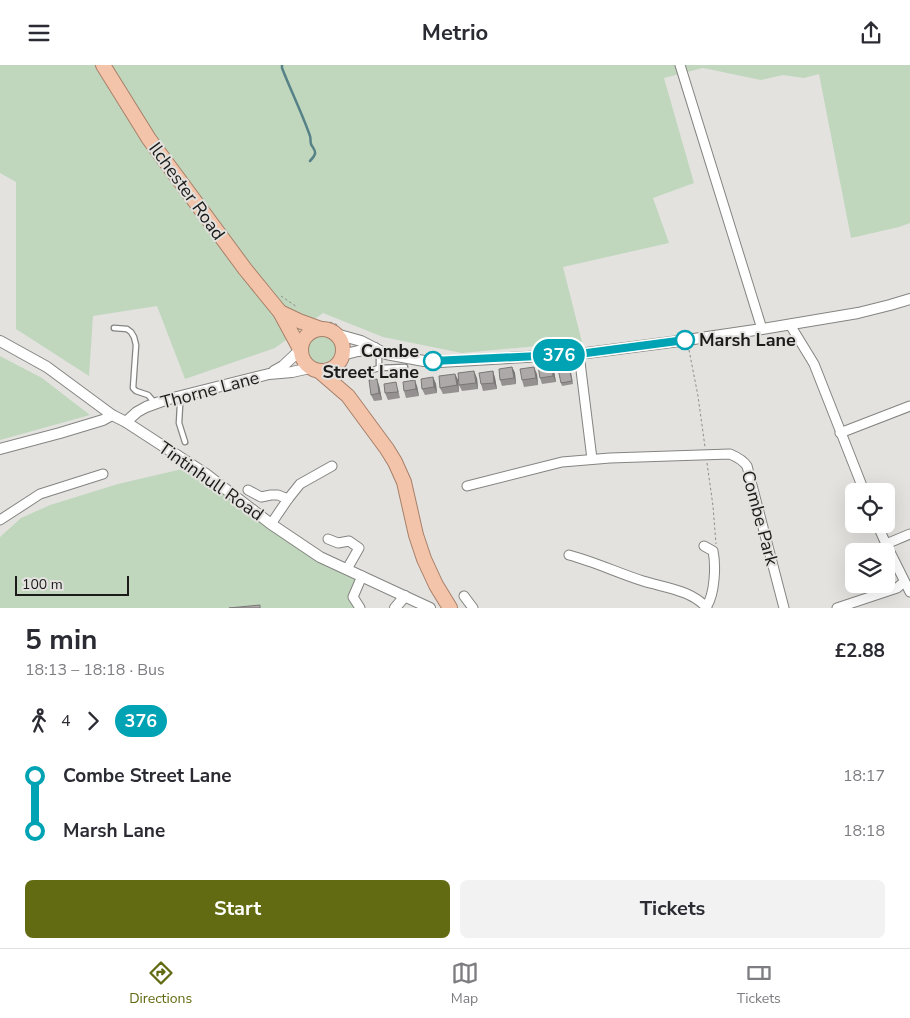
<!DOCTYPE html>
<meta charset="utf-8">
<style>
body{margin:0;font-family:"Nunito Sans",sans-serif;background:#f2f2f3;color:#2b2b33;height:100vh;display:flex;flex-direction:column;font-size:19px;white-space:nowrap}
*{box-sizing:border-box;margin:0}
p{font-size:16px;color:#7c7c81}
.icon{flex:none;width:28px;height:28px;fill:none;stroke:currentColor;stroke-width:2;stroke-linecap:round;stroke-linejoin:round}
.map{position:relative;height:543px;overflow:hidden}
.details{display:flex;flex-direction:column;background:#fff;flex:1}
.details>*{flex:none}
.badge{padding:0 10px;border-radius:16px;font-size:18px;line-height:32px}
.tools{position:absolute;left:845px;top:418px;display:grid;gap:10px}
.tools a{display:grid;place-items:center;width:50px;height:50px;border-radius:8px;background:#fff;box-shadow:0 5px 20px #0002;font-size:25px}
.scale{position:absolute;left:15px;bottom:12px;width:114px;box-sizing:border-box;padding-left:5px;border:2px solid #1b1b1a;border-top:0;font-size:14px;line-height:18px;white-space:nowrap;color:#1b1b1a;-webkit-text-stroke:4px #e3e2df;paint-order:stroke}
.map>.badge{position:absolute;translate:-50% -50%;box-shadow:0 0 0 2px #fff}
.legs{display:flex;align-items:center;gap:8px;height:55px;padding:0 25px;font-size:16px}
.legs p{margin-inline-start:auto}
.summary{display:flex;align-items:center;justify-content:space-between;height:85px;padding:0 25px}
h1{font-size:28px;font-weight:700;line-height:38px}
.action{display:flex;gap:10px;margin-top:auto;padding:10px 25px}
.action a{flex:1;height:58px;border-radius:8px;background:#626b11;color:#fff;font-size:20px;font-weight:700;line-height:58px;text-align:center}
.action a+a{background:#f2f2f3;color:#2b2b33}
ul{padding:0 25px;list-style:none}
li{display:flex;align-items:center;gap:18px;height:55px;font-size:19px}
li i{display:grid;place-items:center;width:8px;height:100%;margin:0 6px;background:currentColor}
li i::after{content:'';width:12px;height:12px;margin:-6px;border:4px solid;border-radius:50%;background:#fff}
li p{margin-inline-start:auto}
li:first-child i{background:linear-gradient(#0000 50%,currentColor 0)}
li:last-child i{background:linear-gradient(currentColor 50%,#0000 0)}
header{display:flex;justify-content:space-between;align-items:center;height:65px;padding:0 25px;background:#fff;font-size:22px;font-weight:700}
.dock{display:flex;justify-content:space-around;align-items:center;height:70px;border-top:1px solid #e1e1e2;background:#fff;font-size:14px;color:#7c7c81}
.dock a{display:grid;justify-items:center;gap:2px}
.dock .on{color:#626b11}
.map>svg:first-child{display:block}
</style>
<header><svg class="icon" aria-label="menu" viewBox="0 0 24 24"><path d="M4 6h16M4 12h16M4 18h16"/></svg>Metrio<svg class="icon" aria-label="share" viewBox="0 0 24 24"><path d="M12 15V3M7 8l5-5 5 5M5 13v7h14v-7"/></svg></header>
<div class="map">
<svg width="910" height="543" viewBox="0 0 910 543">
<rect width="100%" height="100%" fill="#e3e2df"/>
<g fill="#c0d7be">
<polygon points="0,0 910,0 910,158 899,162 851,173 819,9 804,13 783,10 761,15 703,3 664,13 694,118 653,133 669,178 563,202 582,277 462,288 383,272 323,248 275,283 185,314 157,241 93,251 89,311 16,264 16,117 0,108"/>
<circle cx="322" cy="285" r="16"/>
<polygon points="0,291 42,313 90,350 0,375"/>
<polygon points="195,401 271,459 362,511 353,532 360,543 0,543 0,472 21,453 50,440 118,419"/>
</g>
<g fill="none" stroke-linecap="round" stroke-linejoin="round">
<path stroke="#568287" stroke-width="2.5" d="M282,0V3C291,26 302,48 310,71C311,73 310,76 311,79C312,82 316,85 315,89C314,92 312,94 310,96"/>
<g stroke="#848481" stroke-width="7">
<g id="service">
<polyline points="114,263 127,264 131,267 134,272 136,280 133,323 136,326 148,330 155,338"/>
<polyline points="379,303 379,287"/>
<polyline points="363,308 379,303 405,302"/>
<polyline points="179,332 180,340 179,358 185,377"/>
</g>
</g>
<g stroke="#848481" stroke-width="11">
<g id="minor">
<polyline points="680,0 762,264"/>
<polyline points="791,259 792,263 814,299 864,426"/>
<polyline points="579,289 592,394"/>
<polyline points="840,368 910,341"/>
<path d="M467,421L562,397L610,393L730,389C737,392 743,395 747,401L784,543"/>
<polyline points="248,425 261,432 271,430 278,430 288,434"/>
<polyline points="0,455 40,429 103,409"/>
<polyline points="271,459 288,434 300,419 332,401"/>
<polyline points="877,459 886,479 910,527"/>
<polyline points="328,474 338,478 349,476 359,483 347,504"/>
<polyline points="886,479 910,469"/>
<path d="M704,481L713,486C716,500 715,530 706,542"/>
<path d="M569,490C595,497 618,508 643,516C666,523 691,525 707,543"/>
<polyline points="464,531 473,543"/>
<polyline points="360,543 353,532 362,511"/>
<polyline points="837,543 897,523 904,517"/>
</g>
</g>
<g stroke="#848481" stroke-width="12">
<g id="tertiary">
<polyline points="336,269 361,276 386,289 424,296 440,297 579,289 687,275 762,264 858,248 890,240 910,234"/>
<polyline points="0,276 47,302 112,350 126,357 206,409 271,459 320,492 430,543"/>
<polyline points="342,290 358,286 375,283"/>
<polyline points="274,306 283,301 300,285"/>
<polyline points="126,357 137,347 146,342 165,335 269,309 292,307 310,303"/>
<polyline points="0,384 60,368 103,355 112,350"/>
<polyline points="395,543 405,531"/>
</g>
</g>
<g stroke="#a78069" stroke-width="16">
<g id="trunk">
<polyline points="103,0 149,74 245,204 280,247 300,284"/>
<polyline points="280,247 299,256 321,264"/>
<circle cx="322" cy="285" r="21"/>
<polyline points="319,306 348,331 387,384 395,397 404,417 416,470 424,494 436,520 450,543"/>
</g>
</g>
<g stroke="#8e8d8b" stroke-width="1" stroke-dasharray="2.5 2.5" stroke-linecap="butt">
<polyline points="281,231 297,242"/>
<polyline points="330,257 338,260"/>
<polyline points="689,285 698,331 705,382"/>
<polyline points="707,398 713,441 716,479"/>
</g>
<use href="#service" stroke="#fff" stroke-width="4.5"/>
<use href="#minor" stroke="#fff" stroke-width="9"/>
<use href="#tertiary" stroke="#fff" stroke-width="10"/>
<use href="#trunk" stroke="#f4c4aa" stroke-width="14"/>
</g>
<g fill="#959190">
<polygon points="512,302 515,308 516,319 502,321 500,315"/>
<polygon points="493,306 495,313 497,324 483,326 481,319"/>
<polygon points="554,306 556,317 542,319 540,313"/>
<polygon points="571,306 573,319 562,321 561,318"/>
<polygon points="455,309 458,315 459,327 443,329 440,323"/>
<polygon points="537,309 538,320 524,322 522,315"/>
<polygon points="433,312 436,319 437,328 425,330 422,324"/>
<polygon points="477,313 478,324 462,326 459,320"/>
<polygon points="379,320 382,335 374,336 371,330"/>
<polygon points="417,321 419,331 406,333 404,326"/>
<polygon points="398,324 400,333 388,335 385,328"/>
</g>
<g fill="#797676">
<polygon points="552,300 554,306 556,317 553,311"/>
<polygon points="512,302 515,308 516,319 514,313"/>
<polygon points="534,302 537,309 538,320 536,313"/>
<polygon points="474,306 477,313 478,324 476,318"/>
<polygon points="493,306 495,313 497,324 494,318"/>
<polygon points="455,309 458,315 459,327 457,320"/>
<polygon points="433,312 436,319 437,328 434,322"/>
<polygon points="377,314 379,320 382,335 379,328"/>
<polygon points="415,315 417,321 419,331 416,324"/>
</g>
<g fill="#ada9a8" stroke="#797676">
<polygon points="552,300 553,311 540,313 538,301"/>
<polygon points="512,302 514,313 500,315 499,304"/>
<polygon points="534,302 536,313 522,315 520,304"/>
<polygon points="569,302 572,316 561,318 558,304"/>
<polygon points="474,306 476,318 459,320 458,308"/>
<polygon points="493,306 494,318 481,319 479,308"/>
<polygon points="455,309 457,320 440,323 439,311"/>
<polygon points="433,312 434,322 422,324 421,314"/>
<polygon points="377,314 379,328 371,330 369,315"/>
<polygon points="415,315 416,324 404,326 403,317"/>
<polygon points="396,317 398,327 385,328 384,319"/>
<polygon points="260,540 260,543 229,543"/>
</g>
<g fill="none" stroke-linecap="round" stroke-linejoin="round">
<g stroke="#fff" stroke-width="11">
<polyline id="line-1" points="433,296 579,289 685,275"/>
</g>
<use href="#line-1" stroke="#00a3b4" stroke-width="8"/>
</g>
<g fill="#fff" stroke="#00a3b4" stroke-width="2.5">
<circle cx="685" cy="275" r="9"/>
<circle cx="433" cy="296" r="9"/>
</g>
<g text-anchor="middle" stroke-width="4" stroke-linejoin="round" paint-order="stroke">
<g font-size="18" fill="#1b1b1a" stroke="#e3e2df">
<text transform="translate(187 126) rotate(54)" y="6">Ilchester Road</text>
<text transform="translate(210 325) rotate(-15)" y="6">Thorne Lane</text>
<text transform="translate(211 416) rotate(35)" y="6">Tintinhull Road</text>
<text transform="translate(760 453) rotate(75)" y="6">Combe Park</text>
</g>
<g font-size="18" font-weight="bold" fill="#1b1b1a" stroke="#e3e2df" text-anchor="start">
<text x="699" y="281">Marsh Lane</text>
<text x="419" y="292" text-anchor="end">Combe<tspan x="419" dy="21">Street Lane</tspan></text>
</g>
</g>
</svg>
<div class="tools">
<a><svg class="icon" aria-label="locate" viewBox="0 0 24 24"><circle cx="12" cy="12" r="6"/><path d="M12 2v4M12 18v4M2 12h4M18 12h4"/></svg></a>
<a><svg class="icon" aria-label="layers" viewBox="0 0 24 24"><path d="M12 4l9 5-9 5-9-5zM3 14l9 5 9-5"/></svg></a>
</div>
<div class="scale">100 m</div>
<b class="badge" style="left:559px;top:290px;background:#00a3b4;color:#fff">376</b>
</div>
<section class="details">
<div class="summary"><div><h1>5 min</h1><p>18:13 – 18:18 · Bus</p></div><b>£2.88</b></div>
<div class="legs"><svg class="icon" aria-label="walk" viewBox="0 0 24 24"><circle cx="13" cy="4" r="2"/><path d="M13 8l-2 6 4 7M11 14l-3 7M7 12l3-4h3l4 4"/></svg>4<svg class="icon" aria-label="forward" viewBox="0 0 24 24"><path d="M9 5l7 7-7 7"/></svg><b class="badge" style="background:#00a3b4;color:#fff">376</b></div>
<ul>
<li><i style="color:#00a3b4"></i><b>Combe Street Lane</b><p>18:17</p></li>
<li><i style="color:#00a3b4"></i><b>Marsh Lane</b><p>18:18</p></li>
</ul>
<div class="action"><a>Start</a><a>Tickets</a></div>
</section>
<nav class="dock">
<a class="on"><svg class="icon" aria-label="directions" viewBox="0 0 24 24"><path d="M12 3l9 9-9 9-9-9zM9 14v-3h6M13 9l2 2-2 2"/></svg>Directions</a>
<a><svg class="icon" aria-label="map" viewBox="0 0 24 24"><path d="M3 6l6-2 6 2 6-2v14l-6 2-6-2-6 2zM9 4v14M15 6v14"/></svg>Map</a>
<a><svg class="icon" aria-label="tickets" viewBox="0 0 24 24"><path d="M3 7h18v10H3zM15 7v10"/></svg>Tickets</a>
</nav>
